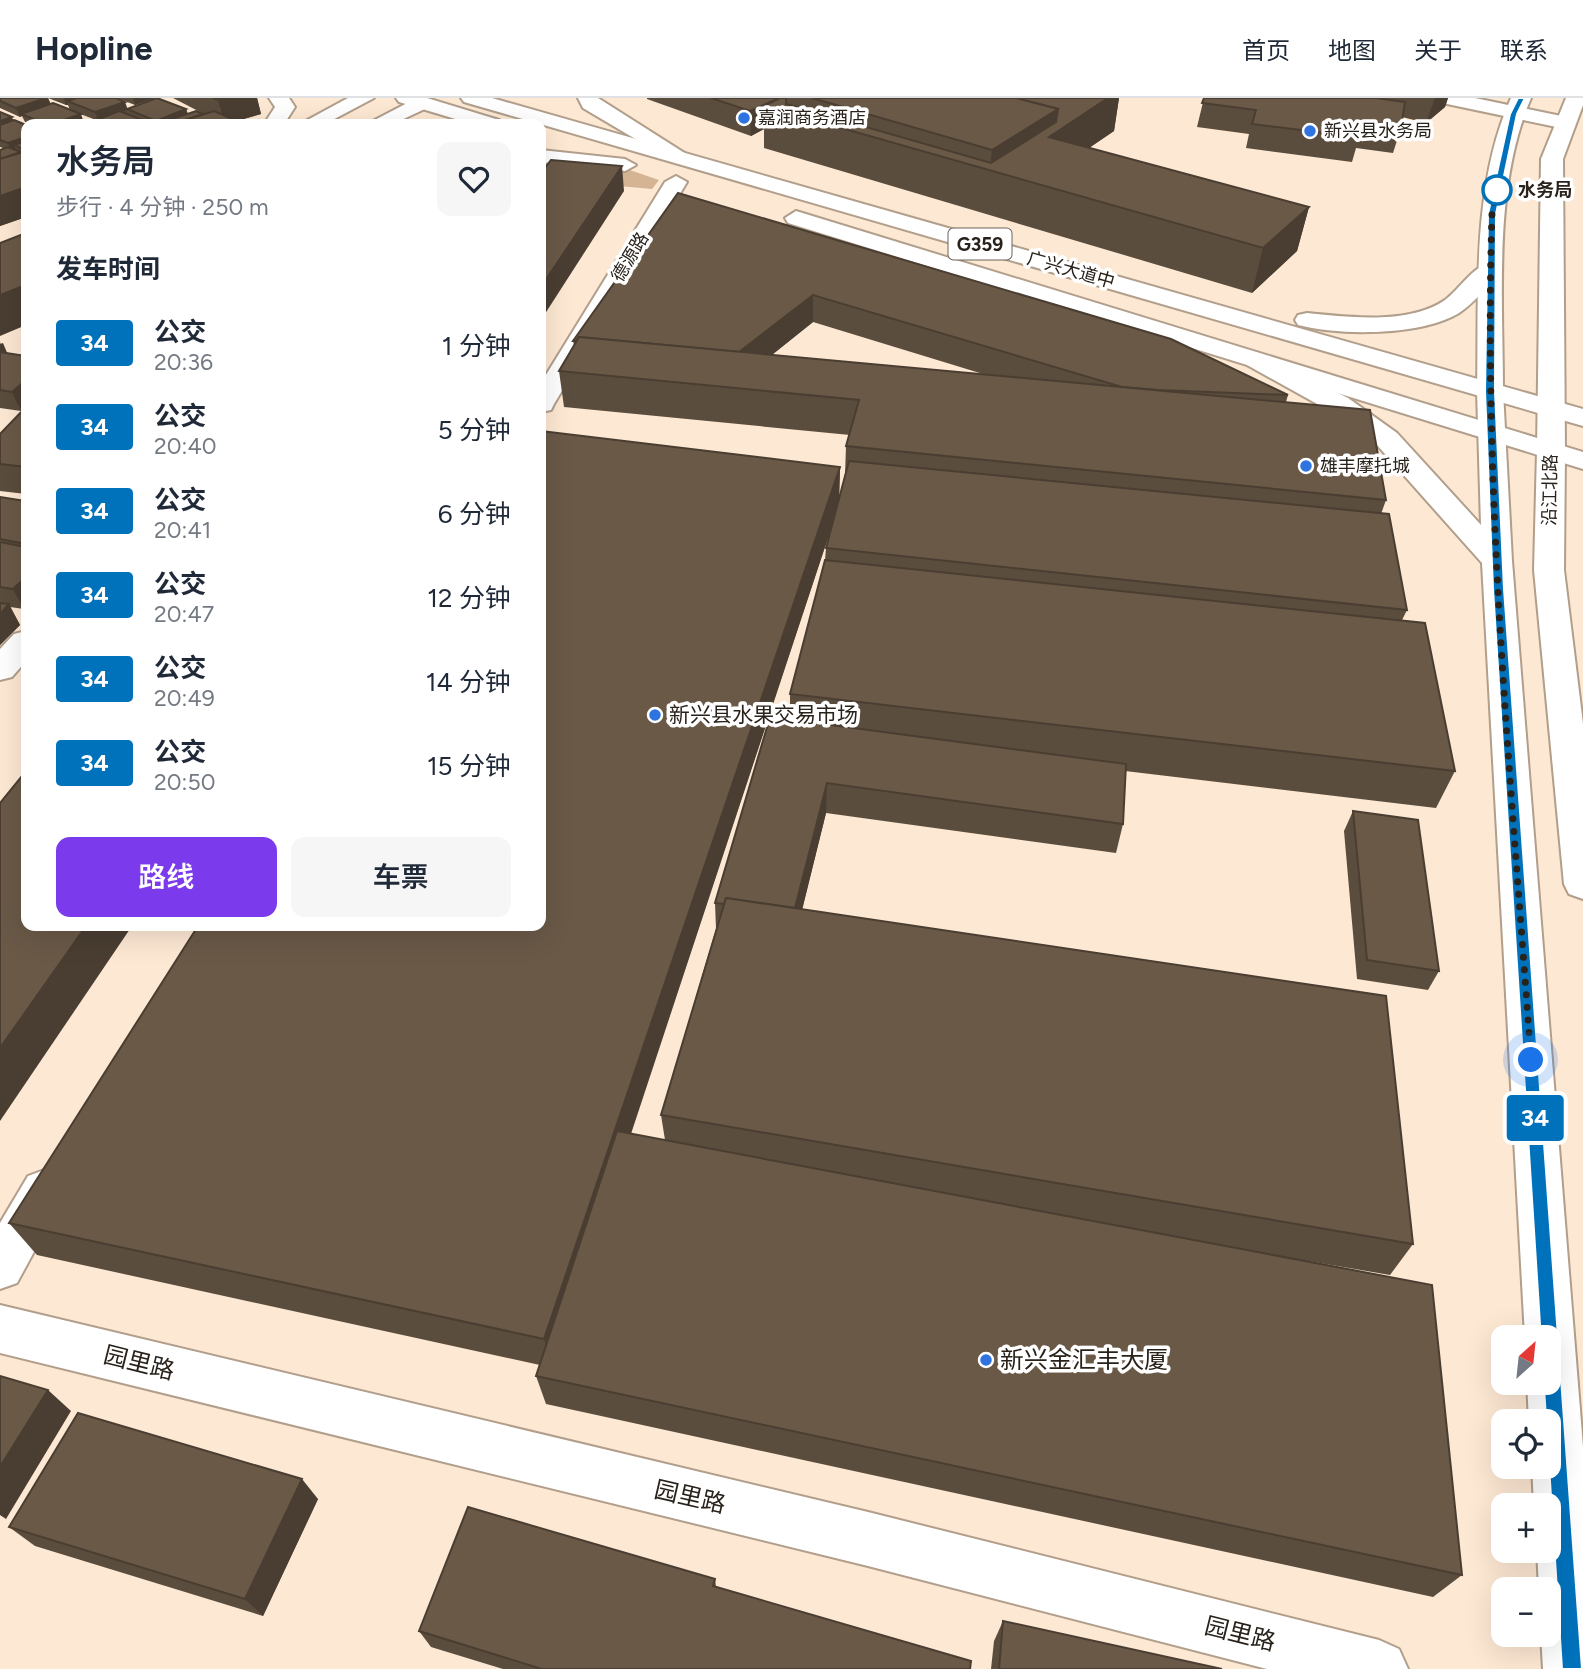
<!DOCTYPE html>
<html lang="zh">
<meta charset="utf-8">
<style>
body{margin:0;font-family:Figtree,"Noto Sans SC",sans-serif;background:#f6f6f7;color:#1f2937;height:100vh;display:flex;flex-direction:column;font-size:26px;white-space:nowrap}
*{box-sizing:border-box;margin:0}
p{font-size:23px;color:#747a83}
.icon{flex:none;width:38px;height:38px;fill:none;stroke:currentColor;stroke-width:2;stroke-linecap:round;stroke-linejoin:round}
.map{position:relative;flex:1;overflow:hidden}
.drawer{position:absolute;left:21px;top:21px;width:525px;height:812px;display:flex;flex-direction:column;background:#fff;border-radius:14px;box-shadow:0 7px 28px #0002}
.drawer>*{flex:none}
.badge{padding:0 14px;border-radius:5px;font-size:24px;line-height:46px}
.needle{width:46px;rotate:27deg}
.tools{position:absolute;left:1491px;top:1227px;display:grid;gap:14px}
.tools a{display:grid;place-items:center;width:70px;height:70px;border-radius:14px;background:#fff;box-shadow:0 7px 28px #0002;font-size:35px}
.you{position:absolute;width:35px;height:35px;margin:-18px;border:5px solid #fff;border-radius:50%;background:#1a73e8;box-shadow:0 0 0 10px #1a73e833}
.map>.badge{position:absolute;translate:-50% -50%;box-shadow:0 0 0 4px #fff}
h2{padding:0 35px;font-size:26px;line-height:63px}
.round{display:grid;place-items:center;flex:none;width:74px;height:74px;border-radius:14px;background:#f6f6f7}
.headline{display:flex;align-items:center;justify-content:space-between;height:119px;padding:0 35px}
h1{font-size:33px;font-weight:600;line-height:52px}
.action{display:flex;gap:14px;margin-top:auto;padding:14px 35px}
.action a{flex:1;height:80px;border-radius:14px;background:#7c3aed;color:#fff;font-size:28px;font-weight:600;line-height:80px;text-align:center}
.action a+a{background:#f6f6f7;color:#1f2937}
ul{padding:0;list-style:none}
li{display:flex;align-items:center;gap:21px;height:84px;padding:0 35px}
li div{flex:1}
li b{display:block;font-size:26px}
li em{font-style:normal}
li .badge{min-width:77px;font-weight:700;text-align:center}
header{display:flex;align-items:center;gap:42px;box-sizing:border-box;height:98px;padding:0 35px;background:#fff;border-bottom:2px solid #e0e1e3}
header strong{font-size:33px}
nav{display:flex;gap:38px;margin-inline-start:auto;font-size:24px}
.map>svg:first-child{display:block}
</style>
<header>
<strong>Hopline</strong>
<nav><a>首页</a><a>地图</a><a>关于</a><a>联系</a></nav>
</header>
<div class="map">
<svg width="1583" height="1571" viewBox="0 0 1583 1571">
<rect width="100%" height="100%" fill="#fde8d3"/>
<polygon fill="#d4b492" points="541,61 621,69 659,82 652,91 541,81"/>
<g fill="none" stroke-linecap="round" stroke-linejoin="round">
<g stroke="#b19e8b" stroke-width="4">
<g id="street">
<polygon points="1437,0 1475,0 1566,19 1576,25 1566,31 1447,6"/>
<polygon points="676,78 687,84 554,306 551,312 541,314 541,285 665,84"/>
<polygon points="26,533 26,563 12,579 0,582 0,551 14,536"/>
<polygon points="44,1072 60,1078 67,1093 17,1185 0,1191 0,1125 28,1078"/>
<polygon points="0,1207 868,1414 1379,1542 1399,1551 1408,1571 1267,1571 868,1468 0,1255"/>
</g>
</g>
<g stroke="#b19e8b" stroke-width="4">
<g id="secondary">
<polygon points="269,0 289,0 295,9 284,26 264,26 275,9"/>
<polygon points="348,0 374,0 325,26 300,26"/>
<polygon points="426,0 432,5 429,9 393,26 367,26 415,1"/>
<path d="M1511,0H1531C1493,89 1503,198 1503,293L1499,299H1481L1477,293C1479,198 1471,89 1511,0Z"/>
<polygon points="1566,0 1583,0 1583,7 1563,61 1565,353 1561,359 1551,361 1541,359 1537,353 1541,61"/>
</g>
</g>
<g stroke="#b19e8b" stroke-width="4">
<g id="primary">
<polygon points="578,0 598,0 694,61 690,65 676,65 583,10"/>
<polygon points="1256,254 1348,300 1397,335 1481,427 1477,293 1481,287 1499,287 1503,293 1512,463 1583,1349 1583,1571 1543,1571 1541,1536 1549,1536 1549,1491 1539,1491 1537,1452 1549,1452 1549,1407 1534,1407 1532,1368 1549,1368 1549,1323 1529,1323 1527,1284 1549,1284 1549,1239 1525,1239 1482,465 1377,347 1328,312 1247,267 1243,262 1247,257"/>
<polygon points="1551,345 1561,347 1565,353 1564,472 1583,626 1583,801 1569,796 1564,786 1534,472 1537,353 1541,347"/>
</g>
</g>
<g stroke="#b19e8b" stroke-width="4">
<g id="highway">
<polygon points="396,0 427,0 499,22 502,26 472,26 399,4"/>
<polygon points="461,0 492,0 1583,311 1583,328 464,4"/>
<polygon points="541,52 625,61 636,67 625,73 541,64"/>
<polygon points="796,113 1583,354 1583,371 788,125 785,120"/>
<path d="M1490,165L1498,167L1502,172L1498,177C1486,190 1474,205 1459,215C1421,238 1340,238 1298,227L1295,222L1298,217L1307,215C1348,219 1409,227 1445,202C1460,191 1472,169 1490,165Z"/>
</g>
</g>
<use href="#street" fill="#fff" fill-rule="evenodd"/>
<use href="#secondary" fill="#fff" fill-rule="evenodd"/>
<use href="#primary" fill="#fff" fill-rule="evenodd"/>
<use href="#highway" fill="#fff" fill-rule="evenodd"/>
</g>
<g fill="#5b4d3d" fill-rule="evenodd">
<polygon points="0,0 116,0 128,11 186,11 188,16 204,16 173,0 257,0 261,16 237,23 244,26 87,26 96,22 70,12 68,7 66,7 48,0 51,6 84,25 79,26 29,26 25,24 22,18 20,19 0,10"/>
<polygon points="117,0 155,0 135,7"/>
<polygon points="647,0 1119,0 1114,33 1089,50 1309,109 1297,153 1252,195 764,50 764,31 751,38 647,1"/>
<polygon points="1204,0 1448,0 1445,9 1426,25 1402,19 1401,30 1393,55 1356,50 1352,64 1246,50 1249,36 1197,29"/>
<polygon points="0,14 13,22 26,27 26,119 0,128 3,50 0,49"/>
<path d="M678,95L1288,297L1286,304L1386,402L1381,416L1407,512L1402,522L1455,673L1436,710L1125,673L1123,726L1116,755L826,715L802,811L1413,1146L1390,1177L1255,1154L1462,1477L1433,1499L546,1306L536,1278L540,1267L37,1157L9,1125L840,369L839,400L845,377L846,348L850,337L564,309L559,273L574,247L573,243ZM813,224L983,276L772,257ZM831,431L826,450L825,462L790,596V621L715,805L716,831L661,1017L665,1042L631,1036Z"/>
<polygon points="0,244 21,313 0,310"/>
<polygon points="26,309 26,396 0,393 0,336"/>
<polygon points="0,399 26,403 26,509 24,511 10,509 20,527 0,547"/>
<polygon points="1353,713 1439,873 1428,892 1357,881 1344,733"/>
<polygon points="318,1401 263,1518 35,1448 9,1429"/>
<polygon points="715,1481 716,1489 970,1571 503,1571 431,1549 419,1533"/>
<polygon points="1003,1523 1222,1571 991,1571 994,1543"/>
</g>
<g fill="#4a3e32">
<polygon points="46,0 48,0 51,8 21,16 22,18 20,19 16,10"/>
<polygon points="64,0 88,0 67,3 68,7 66,7"/>
<polygon points="133,0 155,0 135,7"/>
<polygon points="226,0 257,0 261,16 225,26 218,2"/>
<polygon points="779,0 764,8 764,31 751,38 750,13"/>
<polygon points="1090,0 1119,0 1114,33 1043,81 990,72 992,52 1058,11"/>
<polygon points="1435,0 1448,0 1445,9 1426,25"/>
<polygon points="125,4 128,12 98,23 95,14"/>
<polygon points="186,11 189,20 166,23 167,26 157,26 156,23"/>
<polygon points="81,16 84,25 79,26 52,26"/>
<polygon points="12,19 15,27 0,33 0,23"/>
<polygon points="26,39 26,49 14,47 16,53 12,54 8,45"/>
<polygon points="622,68 624,93 541,222 541,189"/>
<polygon points="26,89 26,119 0,128 0,98"/>
<polygon points="1309,109 1297,153 1252,195 1263,150"/>
<polygon points="26,187 26,227 0,238 0,197"/>
<polygon points="813,197 813,224 736,285 735,257"/>
<polygon points="3,245 11,264 0,269 0,246"/>
<polygon points="26,282 26,308 21,313 12,294"/>
<polygon points="840,369 839,406 553,1270 544,1241"/>
<polygon points="26,478 26,509 24,511 13,491"/>
<polygon points="9,506 20,527 0,547 0,516"/>
<polygon points="827,685 826,715 794,845 794,817"/>
<polygon points="86,828 132,828 0,1023 0,950"/>
<polygon points="48,1292 71,1313 6,1421 0,1417 0,1369"/>
<polygon points="302,1381 318,1401 263,1518 245,1501"/>
</g>
<g fill="#6a5947" stroke="#4a3e32" stroke-width="2">
<polygon points="0,0 46,0 16,10 0,3"/>
<polygon points="77,0 116,0 125,4 95,14 67,3"/>
<polygon points="157,0 186,11 156,23 127,11"/>
<polygon points="213,0 226,0 218,2"/>
<polygon points="711,0 779,0 750,13"/>
<polygon points="780,0 786,0 786,6 991,65 1056,24 1058,11 1015,0 1108,0 1049,39 1309,109 1263,150 764,8"/>
<polygon points="812,0 1016,0 1058,11 992,52"/>
<polygon points="1204,0 1376,0 1405,4 1401,30 1362,25 1360,39 1252,26 1256,12 1202,5"/>
<polygon points="53,5 81,16 52,26 46,26 21,16"/>
<polygon points="119,13 148,24 143,26 87,26"/>
<polygon points="196,13 203,16 173,26 166,23"/>
<polygon points="214,13 244,26 173,26"/>
<polygon points="0,14 12,19 0,23"/>
<polygon points="14,22 26,27 26,39 8,45 0,42 0,27"/>
<polygon points="26,43 26,53 14,47"/>
<polygon points="8,49 21,54 0,61 0,52"/>
<polygon points="26,53 26,89 0,98 0,61"/>
<polygon points="551,62 622,68 541,189 541,75"/>
<polygon points="678,95 1171,241 1288,297 1158,292 1122,289 813,197 739,254 579,239 576,243 573,243"/>
<polygon points="26,135 26,187 0,197 0,145"/>
<polygon points="579,239 1370,312 1386,402 846,348 859,302 559,273"/>
<polygon points="0,254 26,258 26,282 12,294 0,292"/>
<polygon points="26,309 26,369 0,366 0,336"/>
<polygon points="541,333 840,369 544,1241 9,1125 198,828 541,828"/>
<polygon points="849,363 1389,416 1407,512 826,450"/>
<polygon points="0,399 26,403 26,446 0,441"/>
<polygon points="0,444 26,449 26,479 13,491 0,489"/>
<polygon points="825,462 1425,525 1455,673 790,596"/>
<polygon points="0,505 9,506 0,516"/>
<polygon points="770,619 1126,666 1123,726 827,685 795,810 726,800 724,806 715,805"/>
<polygon points="26,673 26,828 86,828 0,950 0,705"/>
<polygon points="1353,713 1418,722 1439,873 1367,862"/>
<polygon points="726,800 1386,898 1413,1146 661,1017"/>
<polygon points="617,1033 1432,1187 1462,1477 536,1278"/>
<polygon points="0,1278 48,1292 0,1369"/>
<polygon points="78,1315 302,1381 245,1501 9,1429"/>
<polygon points="468,1409 715,1481 713,1488 971,1563 970,1571 542,1571 419,1533"/>
<polygon points="1003,1523 1222,1571 999,1571"/>
</g>
<polygon fill="#0072bc" stroke="#fff" stroke-width="2" points="1518,0 1525,0 1517,16 1496,116 1495,293 1504,491 1582,1571 1562,1571 1493,491 1485,293 1488,116 1510,16"/>
<g fill="none" stroke-linecap="round" stroke-linejoin="round">
<path stroke="#29221a" stroke-width="7" stroke-dasharray="0 12.6" d="M1497,92L1492,116C1483,398 1511,681 1531,962"/>
</g>
<g fill="#2f73e0" stroke="#fff" stroke-width="2.5">
<circle cx="744" cy="20" r="7"/>
<circle cx="1310" cy="33" r="7"/>
<circle cx="1306" cy="368" r="7"/>
<circle cx="655" cy="617" r="7"/>
<circle cx="986" cy="1262" r="7"/>
</g>
<circle fill="#fff" stroke="#0072bc" stroke-width="3.5" cx="1497" cy="92" r="14"/>
<g text-anchor="middle" stroke-width="7" stroke-linejoin="round" paint-order="stroke">
<g font-size="18" fill="#29221a" stroke="#fff" text-anchor="start">
<text x="758" y="26">嘉润商务酒店</text>
<text x="1324" y="39">新兴县水务局</text>
<text x="1320" y="374">雄丰摩托城</text>
</g>
<g font-size="18" font-weight="bold" fill="#29221a" stroke="#fff" text-anchor="start">
<text x="1518" y="98">水务局</text>
</g>
<g font-size="18" fill="#29221a" stroke="#fff">
<text transform="translate(630 159) rotate(-59)" y="6">德源路</text>
<text transform="translate(1071 172) rotate(16)" y="6">广兴大道中</text>
<text transform="translate(1550 392) rotate(-89)" y="6">沿江北路</text>
</g>
<rect fill="#fff" stroke="#69645f" stroke-width="2" x="948.5" y="130.5" width="63" height="31" rx="5"/>
<g font-size="19" font-weight="bold" fill="#29221a">
<text x="980" y="153">G359</text>
</g>
<g font-size="21" fill="#29221a" stroke="#fff" text-anchor="start">
<text x="669" y="624">新兴县水果交易市场</text>
</g>
<g font-size="24" fill="#29221a" stroke="#fff" text-anchor="start">
<text x="1000" y="1270">新兴金汇丰大厦</text>
</g>
<g font-size="24" fill="#29221a" stroke="#fff">
<text transform="translate(139 1265) rotate(14)" y="8">园里路</text>
<text transform="translate(690 1399) rotate(13)" y="8">园里路</text>
<text transform="translate(1240 1536) rotate(14)" y="8">园里路</text>
</g>
</g>
</svg>
<div class="tools">
<a><svg class="needle" viewBox="-14 -14 28 28"><path d="M0-13l5 13h-10z" fill="#e53935"/><path d="M0 13l5-13h-10z" fill="#747a83"/></svg></a>
<a><svg class="icon" aria-label="locate" viewBox="0 0 24 24"><circle cx="12" cy="12" r="6"/><path d="M12 2v4M12 18v4M2 12h4M18 12h4"/></svg></a>
<a>+</a>
<a>−</a>
</div>
<div class="you" style="left:1531px;top:962px"></div>
<b class="badge" style="left:1535px;top:1020px;background:#0072bc;color:#fff">34</b>
<section class="drawer">
<div class="headline"><div><h1>水务局</h1><p>步行 · 4 分钟 · 250 m</p></div><a class="round"><svg class="icon" aria-label="heart" viewBox="0 0 24 24"><path d="M12 20l-8-8c-3-5 5-10 8-4 3-6 11-1 8 4z"/></svg></a></div>
<h2>发车时间</h2>
<ul>
<li><span class="badge" style="background:#0072bc;color:#fff">34</span><div><b>公交</b><p>20:36</p></div><em>1 分钟</em></li>
<li><span class="badge" style="background:#0072bc;color:#fff">34</span><div><b>公交</b><p>20:40</p></div><em>5 分钟</em></li>
<li><span class="badge" style="background:#0072bc;color:#fff">34</span><div><b>公交</b><p>20:41</p></div><em>6 分钟</em></li>
<li><span class="badge" style="background:#0072bc;color:#fff">34</span><div><b>公交</b><p>20:47</p></div><em>12 分钟</em></li>
<li><span class="badge" style="background:#0072bc;color:#fff">34</span><div><b>公交</b><p>20:49</p></div><em>14 分钟</em></li>
<li><span class="badge" style="background:#0072bc;color:#fff">34</span><div><b>公交</b><p>20:50</p></div><em>15 分钟</em></li>
</ul>
<div class="action"><a>路线</a><a>车票</a></div>
</section>
</div>
